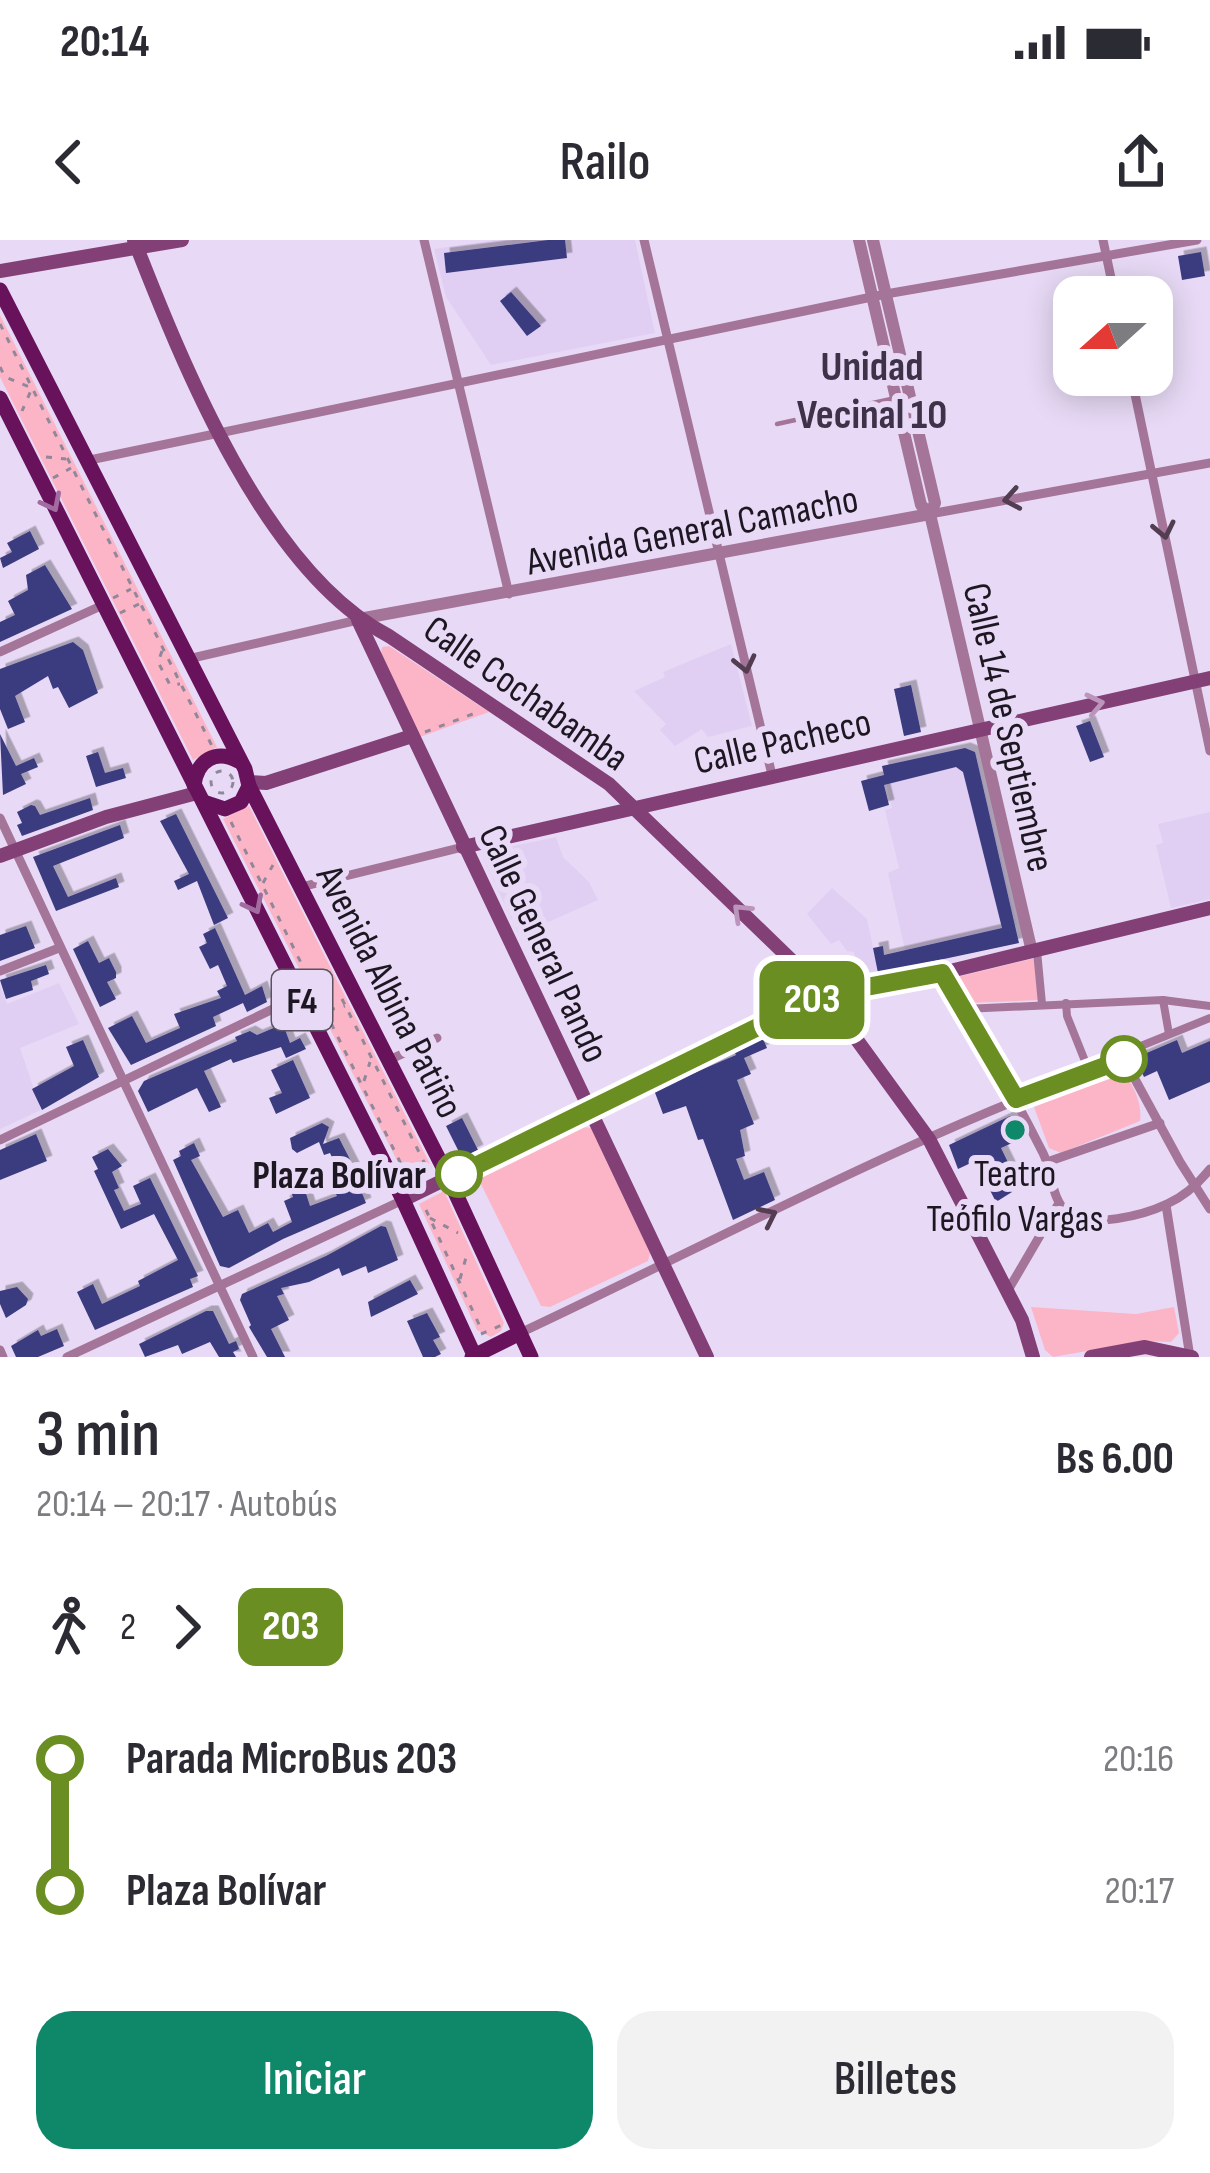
<!DOCTYPE html>
<html lang="es">
<meta charset="utf-8">
<style>
body{margin:0;font-family:"Sofia Sans Condensed",sans-serif;background:#f2f2f3;color:#2b2b33;height:100vh;display:flex;flex-direction:column;font-size:45px;white-space:nowrap}
*{box-sizing:border-box;margin:0}
p{font-size:39px;color:#7c7c81}
.icon{flex:none;width:66px;height:66px;fill:none;stroke:currentColor;stroke-width:2;stroke-linecap:round;stroke-linejoin:round}
.map{position:relative;height:1117px;overflow:hidden}
.details{display:flex;flex-direction:column;background:#fff;flex:1}
.details>*{flex:none}
.badge{padding:0 24px;border-radius:18px;font-size:42px;line-height:78px}
.needle{width:78px;rotate:249deg}
.buttons{position:absolute;left:1053px;top:36px;display:grid;gap:24px}
.buttons a{display:grid;place-items:center;width:120px;height:120px;border-radius:24px;background:#fff;box-shadow:0 6px 30px #0003;font-size:60px}
.map>.badge{position:absolute;translate:-50% -50%;box-shadow:0 0 0 6px #fff}
.legs{display:flex;align-items:center;gap:18px;height:132px;padding:0 36px;font-size:39px}
.legs p{margin-inline-start:auto}
.overview{display:flex;align-items:center;justify-content:space-between;height:204px;padding:0 36px}
h1{font-size:66px;font-weight:600;line-height:90px}
.primary-button{display:flex;gap:24px;margin-top:auto;padding:24px 36px}
.primary-button a{flex:1;height:138px;border-radius:36px;background:#0f886a;color:#fff;font-size:48px;font-weight:600;line-height:138px;text-align:center}
.primary-button a+a{background:#f2f2f3;color:#2b2b33}
ul{padding:0 36px;list-style:none}
li{display:flex;align-items:center;gap:42px;height:132px;font-size:45px}
li i{display:grid;place-items:center;width:18px;height:100%;margin:0 15px;background:currentColor}
li i::after{content:'';width:30px;height:30px;margin:-15px;border:9px solid;border-radius:50%;background:#fff}
li p{margin-inline-start:auto}
li:first-child i{background:linear-gradient(#0000 50%,currentColor 0)}
li:last-child i{background:linear-gradient(currentColor 50%,#0000 0)}
.status{display:flex;justify-content:space-between;align-items:center;height:84px;padding:0 60px;background:#fff;direction:ltr}
.status svg{height:33px;fill:currentColor}
header{display:flex;justify-content:space-between;align-items:center;height:156px;padding:0 36px;background:#fff;font-size:54px;font-weight:600}
.map>svg:first-child{display:block}
</style>
<div class="status"><b>20:14</b><svg viewBox="0 0 49 12"><path d="M0 12V9h3v3zM5 12V6h3v6zM10 12V3h3v9zM15 12V0h3v12zM26 1h20v11H26zM47 4h2v5h-2z"/></svg></div>
<header><svg class="icon" aria-label="back" viewBox="0 0 24 24"><path d="M15 5l-7 7 7 7"/></svg>Railo<svg class="icon" aria-label="share" viewBox="0 0 24 24"><path d="M12 15V3M7 8l5-5 5 5M5 13v7h14v-7"/></svg></header>
<div class="map">
<svg width="1210" height="1117" viewBox="0 0 1210 1117">
<defs>
<filter id="shadow"><feDropShadow dx="5.5" dy="-5.5" stdDeviation="0" flood-color="#0004"/></filter>
</defs>
<rect width="100%" height="100%" fill="#e8daf6"/>
<g fill="#e0cff2">
<polygon points="495,0 635,0 655,93 491,125 446,57 434,9"/>
<polygon points="731,404 752,486 708,497 702,489 675,506 660,490 666,484 634,451 665,437 663,432"/>
<polygon points="965,508 976,513 1017,685 905,710 888,633 899,628 885,570 892,568 882,526"/>
<polygon points="1210,572 1210,659 1171,668 1156,605 1163,603 1158,584"/>
<polygon points="556,597 563,617 589,642 598,660 519,695 483,618 491,611"/>
<polygon points="832,648 867,679 879,736 860,741 854,712 847,711 839,700 831,704 807,674"/>
<polygon points="59,743 79,784 20,808 41,870 0,889 0,746 7,764"/>
</g>
<g fill="#fcb5c6">
<polygon points="0,75 217,507 193,520 0,137"/>
<polygon points="389,406 489,472 420,497 381,414 382,407"/>
<polygon points="249,566 432,928 423,938 407,940 223,579"/>
<polygon points="1035,718 1040,760 968,763 957,737"/>
<path d="M1120,829C1132,839 1143,866 1140,881L1061,913L1049,908L1034,867L1037,859Z"/>
<polygon points="583,887 591,888 650,1013 648,1021 550,1067 541,1066 479,940 481,934"/>
<polygon points="444,951 504,1083 501,1091 491,1097 477,1090 419,964"/>
<polygon points="1031,1067 1136,1074 1174,1067 1179,1093 1171,1102 1144,1101 1053,1117 1045,1110"/>
</g>
<g fill="#3b3b7f" filter="url(#shadow)">
<polygon points="548,0 565,0 567,18 446,33 444,13"/>
<polygon points="1201,12 1205,36 1182,40 1178,16"/>
<polygon points="511,52 541,86 527,96 500,61"/>
<polygon points="30,291 39,309 3,328 0,318 12,312 7,303"/>
<polygon points="45,325 72,369 0,402 0,382 15,375 8,361 28,350 26,335"/>
<polygon points="73,402 83,410 98,453 69,468 58,447 53,449 48,436 15,456 25,482 8,489 0,469 0,429"/>
<polygon points="911,445 921,492 904,496 894,449"/>
<polygon points="1090,481 1104,517 1090,522 1076,486"/>
<polygon points="0,494 16,526 34,518 38,527 21,534 26,544 3,555"/>
<polygon points="965,508 975,512 1019,703 878,733 873,708 883,706 884,715 1002,688 963,532 956,527 884,545 889,565 869,571 861,541 884,535 882,526"/>
<polygon points="98,512 105,533 123,528 126,538 96,547 86,516"/>
<polygon points="90,558 93,570 22,596 17,585 22,583 17,572 31,565 35,566 40,575"/>
<polygon points="176,574 228,678 214,685 197,641 178,650 174,641 189,634 160,581"/>
<polygon points="120,585 124,598 53,626 68,657 116,638 119,647 56,671 33,617"/>
<polygon points="26,686 35,708 0,721 0,695"/>
<polygon points="215,688 245,755 262,746 267,762 247,772 243,763 213,777 216,786 131,825 108,788 132,776 146,803 180,788 174,774 221,758 217,751 227,746 218,725 210,729 199,707 207,703 203,694"/>
<polygon points="88,701 99,723 109,718 116,732 116,738 107,742 116,759 100,767 73,709"/>
<polygon points="46,725 49,734 31,741 33,750 6,759 0,740"/>
<polygon points="283,784 290,803 300,798 306,809 286,818 281,807 233,823 231,819 204,831 221,867 209,872 197,848 148,872 138,851 144,841 237,801 235,797 250,791 257,795"/>
<polygon points="763,799 767,808 744,818 751,834 737,840 754,884 740,890 745,916 736,919 744,940 764,932 775,960 733,980 703,899 698,900 686,866 663,874 654,850 736,815 734,811"/>
<polygon points="83,800 99,837 42,870 32,849 74,826 66,807"/>
<polygon points="1177,800 1182,813 1210,801 1210,842 1169,860 1157,831 1144,837 1135,818"/>
<polygon points="293,820 310,858 276,874 269,858 282,853 271,830"/>
<polygon points="1010,876 1025,897 1001,908 1020,947 996,962 975,921 958,929 949,905"/>
<polygon points="462,878 478,910 462,918 446,886"/>
<polygon points="322,883 329,887 323,904 339,898 361,941 358,943 366,963 283,999 229,1028 220,1026 173,920 181,916 179,911 194,903 200,916 191,920 223,977 238,970 249,993 268,983 273,992 292,982 284,961 293,957 288,943 301,938 310,966 337,956 335,952 346,948 330,913 324,915 319,902 297,913 292,909 290,898"/>
<polygon points="36,894 47,921 0,940 0,910"/>
<polygon points="108,909 122,926 112,932 119,948 114,950 124,971 141,964 133,946 150,938 198,1036 190,1039 193,1047 95,1090 77,1052 93,1044 102,1064 140,1046 138,1041 178,1020 154,974 121,989 94,931 98,929 92,917"/>
<polygon points="381,986 386,987 398,1020 368,1033 366,1026 342,1036 339,1028 309,1042 281,1048 284,1054 277,1056 289,1080 271,1089 285,1117 267,1117 249,1087 251,1085 240,1060 242,1054 326,1016"/>
<polygon points="410,1040 418,1054 371,1077 368,1062"/>
<polygon points="17,1047 28,1059 26,1065 6,1078 0,1064 0,1051"/>
<polygon points="206,1071 213,1071 229,1104 236,1101 239,1109 233,1112 236,1117 219,1117 210,1102 182,1114 178,1105 145,1117 139,1104"/>
<polygon points="427,1073 440,1097 433,1100 441,1114 435,1117 423,1117 407,1081"/>
<polygon points="57,1089 64,1106 38,1117 16,1117 11,1106 38,1090 41,1096"/>
</g>
<g fill="none" stroke-linecap="round" stroke-linejoin="round">
<g stroke="#91879b" stroke-width="3" stroke-dasharray="6 9" stroke-linecap="butt">
<polyline points="0,84 212,506"/>
<polyline points="0,127 5,137 32,148 22,171"/>
<polyline points="46,217 66,219"/>
<polyline points="53,238 71,228"/>
<polyline points="113,358 131,349"/>
<polyline points="120,373 139,364"/>
<polyline points="162,411 158,422 170,445 180,444"/>
<polyline points="425,492 478,472"/>
<circle cx="222" cy="542" r="11"/>
<polyline points="231,582 407,936"/>
<polyline points="263,643 273,625"/>
<polyline points="342,759 425,924"/>
<polyline points="329,770 345,766"/>
<polyline points="364,841 370,822"/>
<polyline points="426,970 483,1093"/>
<polyline points="430,978 458,993"/>
<polyline points="460,1039 467,1014"/>
<polyline points="481,1094 502,1085"/>
</g>
<polyline stroke="#a47599" stroke-width="4.5" points="777,184 891,159"/>
<g stroke="#a47599" stroke-width="8">
<polyline points="1037,711 1042,764"/>
<polyline points="1163,760 1169,794"/>
<polyline points="1066,763 1067,776 1089,831"/>
<polyline points="964,769 1163,760 1210,766"/>
<polyline points="1124,819 1131,810 1210,778"/>
</g>
<g stroke="#a47599" stroke-width="9">
<polyline points="424,0 509,354"/>
<polyline points="644,0 772,535"/>
<polyline points="1103,0 1115,57"/>
<polyline points="1131,135 1210,511"/>
<polyline points="85,221 886,54 1197,0"/>
<polyline points="930,274 1210,223"/>
<polyline points="0,412 103,365"/>
<polyline points="188,419 358,380"/>
<polyline points="0,578 253,1117"/>
<polyline points="301,647 463,607"/>
<polyline points="0,731 59,708"/>
<path d="M942,733C978,792 1012,852 1043,913C1052,931 1051,960 1068,973C1090,989 1144,975 1167,964C1185,956 1198,944 1210,929"/>
<polyline points="389,820 437,798"/>
<polyline points="0,900 300,756"/>
<polyline points="1047,922 1160,883"/>
<polyline points="1166,965 1190,1117"/>
<polyline points="1007,1052 1059,963"/>
<path d="M520,1093C720,999 916,893 1124,819L1180,922L1210,969"/>
<polyline points="0,1110 3,1117"/>
<polyline points="67,1117 403,960"/>
</g>
<g stroke="#a47599" stroke-width="12">
<polyline points="859,0 921,265 930,274 1032,712"/>
<polyline points="873,0 935,263 930,274"/>
<polyline points="359,379 930,274"/>
</g>
<g stroke="#834076" stroke-width="14">
<path d="M134,0C183,125 265,332 389,396L609,544L817,745L929,899L1022,1080L1033,1117"/>
<polyline points="0,31 182,0"/>
<polyline points="358,380 707,1117"/>
<polyline points="249,542 266,543 412,496"/>
<polyline points="463,607 1210,438"/>
<polyline points="0,616 106,577 197,553"/>
<polyline points="403,960 823,755 942,733 1210,668"/>
<polyline points="1091,1117 1145,1107 1192,1117"/>
</g>
<g stroke="#69125c" stroke-width="15">
<polyline points="0,50 245,529 249,546 241,562 225,569 204,562"/>
<polyline points="0,158 403,960 475,1117"/>
<path d="M194,545C197,520 216,509 238,521"/>
<polyline points="249,546 449,939 531,1117"/>
<polyline points="472,1117 520,1093"/>
</g>
</g>
<defs><path id="oneway-chevron" d="M-2-3.5L2.5 0L-2 3.5" fill="none" stroke-width="1.6" stroke-linecap="round" stroke-linejoin="round" transform="scale(3)"/></defs>
<g stroke="#523d51">
<use href="#oneway-chevron" transform="translate(1012 259) rotate(170)"/>
<use href="#oneway-chevron" transform="translate(1164 290) rotate(78)"/>
<use href="#oneway-chevron" transform="translate(745 424) rotate(77)"/>
<use href="#oneway-chevron" transform="translate(768 976) rotate(-26)"/>
</g>
<g stroke="#a26ca1">
<use href="#oneway-chevron" transform="translate(52 263) rotate(63)"/>
<use href="#oneway-chevron" transform="translate(254 665) rotate(63)"/>
</g>
<g stroke="#bb95bc">
<use href="#oneway-chevron" transform="translate(1095 464) rotate(-12)"/>
<use href="#oneway-chevron" transform="translate(741 672) rotate(-136)"/>
</g>
<g fill="none" stroke-linecap="round" stroke-linejoin="round">
<g stroke="#fff" stroke-width="27">
<polyline id="line-1" points="459,934 823,755 942,733 1016,859 1124,819"/>
</g>
<use href="#line-1" stroke="#6b8e23" stroke-width="18"/>
</g>
<g fill="#fff" stroke="#6b8e23" stroke-width="6">
<circle cx="1124" cy="819" r="21"/>
<circle cx="459" cy="934" r="21"/>
</g>
<circle fill="#0f886a" stroke="#e8daf6" stroke-width="4.5" cx="1015" cy="890" r="12"/>
<g text-anchor="middle" stroke-width="12" stroke-linejoin="round" paint-order="stroke">
<rect fill="#e8daf6" stroke="#595261" stroke-width="3" x="272" y="730" width="60" height="60" rx="9"/>
<g font-size="36" font-weight="bold" fill="#1c1721">
<text x="302" y="773">F4</text>
</g>
<g font-size="39" fill="#1c1721" stroke="#e8daf6">
<text transform="translate(692 289) rotate(-11)" y="14">Avenida General Camacho</text>
<text transform="translate(527 452) rotate(35)" y="14">Calle Cochabamba</text>
<text transform="translate(1010 487) rotate(77)" y="14">Calle 14 de Septiembre</text>
<text transform="translate(782 500) rotate(-13)" y="14">Calle Pacheco</text>
<text transform="translate(545 703) rotate(65)" y="14">Calle General Pando</text>
<text transform="translate(391 751) rotate(63)" y="14">Avenida Albina Patiño</text>
</g>
<g font-size="39" fill="#1c1721" stroke="#e8daf6">
<text x="1015" y="946">Teatro<tspan x="1015" dy="45">Teófilo Vargas</tspan></text>
</g>
<g font-size="39" font-weight="bold" fill="#1c1721" stroke="#e8daf6" text-anchor="end">
<text x="426" y="948">Plaza Bolívar</text>
</g>
<g font-size="42" font-weight="bold" fill="#3d3248" stroke="#e8daf6">
<text x="872" y="140">Unidad<tspan x="872" dy="48">Vecinal 10</tspan></text>
</g>
</g>
</svg>
<div class="buttons">
<a><svg class="needle" viewBox="-14 -14 28 28"><path d="M0-13l5 13h-10z" fill="#e53935"/><path d="M0 13l5-13h-10z" fill="#7c7c81"/></svg></a>
</div>
<b class="badge" style="left:812px;top:760px;background:#6b8e23;color:#fff">203</b>
</div>
<section class="details">
<div class="overview"><div><h1>3 min</h1><p>20:14 – 20:17 · Autobús</p></div><b>Bs 6.00</b></div>
<div class="legs"><svg class="icon" aria-label="walk" viewBox="0 0 24 24"><circle cx="13" cy="4" r="2"/><path d="M13 8l-2 6 4 7M11 14l-3 7M7 12l3-4h3l4 4"/></svg>2<svg class="icon" aria-label="forward" viewBox="0 0 24 24"><path d="M9 5l7 7-7 7"/></svg><b class="badge" style="background:#6b8e23;color:#fff">203</b></div>
<ul>
<li><i style="color:#6b8e23"></i><b>Parada MicroBus 203</b><p>20:16</p></li>
<li><i style="color:#6b8e23"></i><b>Plaza Bolívar</b><p>20:17</p></li>
</ul>
<div class="primary-button"><a>Iniciar</a><a>Billetes</a></div>
</section>
